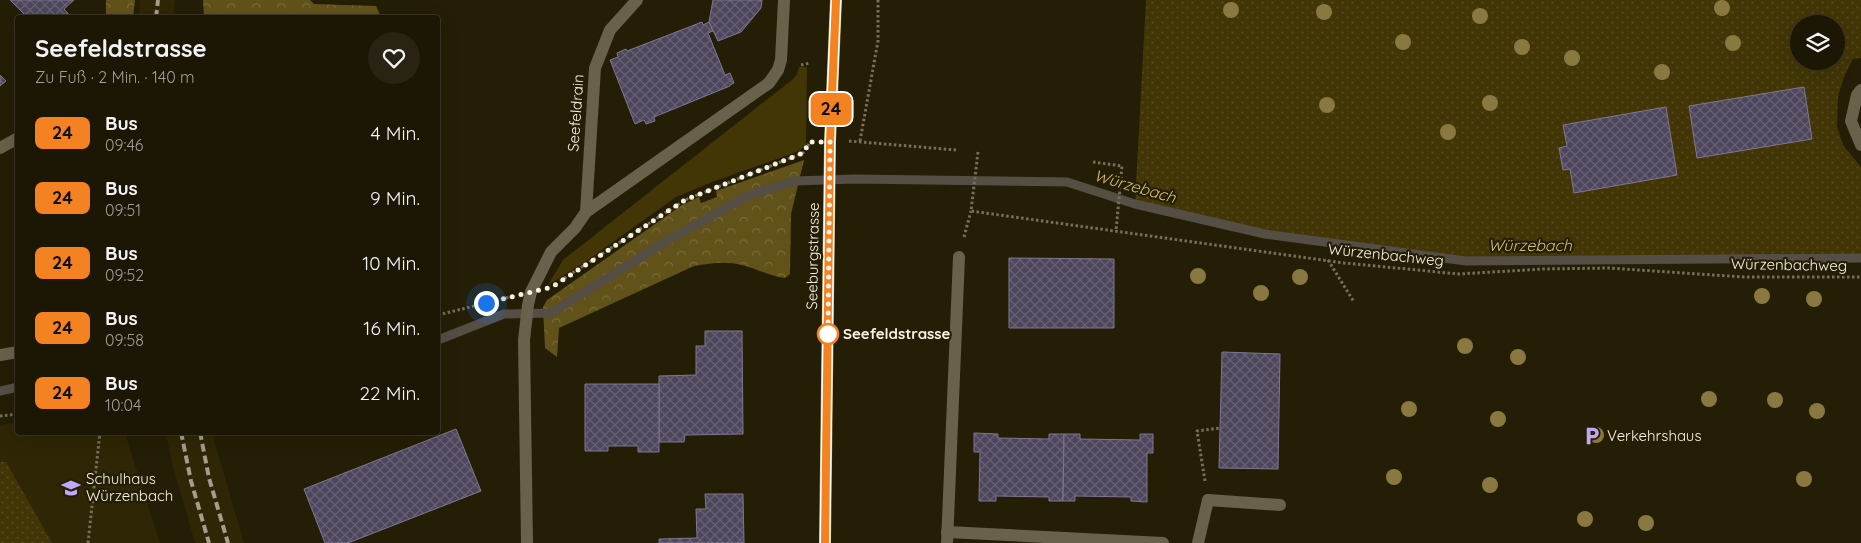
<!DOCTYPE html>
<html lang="de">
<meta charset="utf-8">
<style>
body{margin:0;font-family:Quicksand,sans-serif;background:#292313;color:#f1f3f6;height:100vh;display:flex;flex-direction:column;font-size:19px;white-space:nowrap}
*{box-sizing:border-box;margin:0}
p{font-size:16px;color:#a09f9a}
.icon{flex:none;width:28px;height:28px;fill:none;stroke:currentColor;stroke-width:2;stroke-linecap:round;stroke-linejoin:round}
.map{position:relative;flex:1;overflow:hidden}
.sheet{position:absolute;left:15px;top:15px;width:425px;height:420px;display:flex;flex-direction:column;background:#1c1604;border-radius:5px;box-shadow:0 5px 20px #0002,0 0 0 1px #3a3526}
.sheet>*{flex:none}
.badge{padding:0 10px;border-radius:8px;font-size:18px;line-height:32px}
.controls{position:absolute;left:1790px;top:15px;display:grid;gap:10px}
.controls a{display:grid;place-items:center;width:55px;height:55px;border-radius:50%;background:#1c1604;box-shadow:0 5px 20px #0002,0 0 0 1px #3a3526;font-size:25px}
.you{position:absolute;width:25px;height:25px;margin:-12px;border:4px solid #fff;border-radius:50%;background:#1a73e8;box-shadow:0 0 0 8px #1a73e833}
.map>.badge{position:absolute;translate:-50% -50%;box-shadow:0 0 0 2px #fff}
.round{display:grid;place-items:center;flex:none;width:52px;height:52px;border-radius:26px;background:#292313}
.headline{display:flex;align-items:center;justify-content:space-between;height:85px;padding:0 20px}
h1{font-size:24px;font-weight:700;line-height:38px}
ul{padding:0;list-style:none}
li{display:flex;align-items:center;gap:15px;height:65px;padding:0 20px}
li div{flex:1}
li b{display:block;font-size:19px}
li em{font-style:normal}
li .badge{min-width:55px;font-weight:700;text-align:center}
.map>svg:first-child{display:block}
</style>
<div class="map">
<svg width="1861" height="543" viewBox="0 0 1861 543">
<defs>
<pattern id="forest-crowns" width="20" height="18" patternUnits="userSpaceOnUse" patternTransform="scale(1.25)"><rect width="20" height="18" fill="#61521a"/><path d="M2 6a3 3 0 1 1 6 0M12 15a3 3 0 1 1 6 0" fill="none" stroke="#786b3b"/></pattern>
<pattern id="park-dots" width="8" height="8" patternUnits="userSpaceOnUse" patternTransform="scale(1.25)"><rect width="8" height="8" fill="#423607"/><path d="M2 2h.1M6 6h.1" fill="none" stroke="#554a1f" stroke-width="1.8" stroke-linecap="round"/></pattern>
<pattern id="building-cross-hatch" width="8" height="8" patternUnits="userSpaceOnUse" patternTransform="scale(1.25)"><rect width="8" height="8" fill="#4d465d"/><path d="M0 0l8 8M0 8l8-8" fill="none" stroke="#676174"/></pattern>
</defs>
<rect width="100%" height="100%" fill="#251e06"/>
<g fill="#2f2605">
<polygon points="140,0 175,0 173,17 139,17"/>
<polygon points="17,422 18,432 125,433 160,543 0,543 0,425"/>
<polygon points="166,433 212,433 244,543 195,543 172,463"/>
</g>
<polygon fill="#423607" points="799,67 807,67 806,145 799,151 712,182 676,197 585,262 548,285 563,260 793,79 797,74"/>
<g fill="url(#forest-crowns)">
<polygon points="106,0 135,0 133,17 106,17"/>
<polygon points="203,0 310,0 314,4 376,6 380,15 379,18 204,17"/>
<path d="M804,160L791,214L790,274L785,278C770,276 757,269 742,265C726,261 711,263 694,266L559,328L557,357L545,348L543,307L547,300L682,205L699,197L701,203L717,197L716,191Z"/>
</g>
<g fill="url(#park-dots)" fill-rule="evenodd">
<path d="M1146,0H1861V58L1853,59L1845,74L1838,96L1837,127L1843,145L1861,167V258L1466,261L1265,234L1135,204ZM1799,24H1836V61H1799Z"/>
<polygon points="0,462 6,462 52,543 0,543"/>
</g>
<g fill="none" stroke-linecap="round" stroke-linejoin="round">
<g stroke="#554e44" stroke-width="9">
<polyline points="438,340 504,314 551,313 668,240 749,195 794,181 855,179 1067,182 1135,204 1265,234 1466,261 1861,258"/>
<polyline points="0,391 18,387"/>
</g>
</g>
<g fill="url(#building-cross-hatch)" stroke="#7f7790">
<polygon points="10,0 74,0 64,9 72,18 28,18"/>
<polygon points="713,0 762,0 761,8 741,32 718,41 709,22"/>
<polygon points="702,22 703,25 709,22 713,31 708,33 725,75 730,73 734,83 730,85 730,86 654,117 655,121 646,124 644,120 635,124 610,60 618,57 617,53 626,49 627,51"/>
<polygon points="0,75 6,81 0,86"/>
<polygon points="1804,87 1812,139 1697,158 1689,106"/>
<polygon points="1666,107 1677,175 1574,193 1570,169 1563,170 1559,148 1567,146 1563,125"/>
<polygon points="1009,258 1114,259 1114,328 1009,328"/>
<polygon points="705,331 742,331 743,434 685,435 684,442 659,442 659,376 696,375 696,346 705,346"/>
<polygon points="1222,352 1280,354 1278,469 1219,468"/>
<polygon points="585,384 659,384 659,452 638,452 638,446 608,446 608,451 585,451"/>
<polygon points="456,429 481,491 348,543 325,543 304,489"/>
<polygon points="974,433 998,434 998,438 1049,439 1049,434 1064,434 1063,501 1049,501 1049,497 996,496 996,501 979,501 980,452 974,452"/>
<polygon points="1064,434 1080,434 1080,439 1140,440 1140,434 1153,434 1153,453 1147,453 1147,502 1131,501 1131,497 1075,496 1075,501 1063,501"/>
<polygon points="705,494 743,494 744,543 659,543 659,539 697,538 696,509 706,509"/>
</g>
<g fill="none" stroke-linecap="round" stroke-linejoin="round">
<g stroke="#756f5b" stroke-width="3" stroke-dasharray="2.5 2.5" stroke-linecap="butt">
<polyline points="801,65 810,63"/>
<polyline points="849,141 956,150"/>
<polyline points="860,141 878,41 878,0"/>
<polyline points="978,152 971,211 1344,263 1459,274 1543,269 1608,268 1744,277 1861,277"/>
<polyline points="1093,162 1122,166 1116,231"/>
<polyline points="964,237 971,211"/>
<polyline points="1328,260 1354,302"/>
<polyline points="560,281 685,200 803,153 809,144"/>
<polyline points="438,315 510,297"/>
<polyline points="0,416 18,414"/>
<polyline points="1205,481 1197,431 1220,428"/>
<polyline points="88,543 100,432"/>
</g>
<g stroke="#68614b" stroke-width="12">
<polyline points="1861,90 1857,95 1851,121 1861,145"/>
<polyline points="586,212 769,83 778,70 781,60 784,0"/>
<polyline points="0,355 18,352"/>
<polyline points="947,532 1163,543"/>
<polyline points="1198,543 1208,500 1280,505"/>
</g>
<g stroke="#68614b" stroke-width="12">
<polyline points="0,148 18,138"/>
<polyline points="527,543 524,340 528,305 531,292 551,252 575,228 586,212 595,68 610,30 637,0"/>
<polyline points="947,543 959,257"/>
</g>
<polyline stroke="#b2a577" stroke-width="12" points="825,543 830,142 836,0"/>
<g stroke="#a39d8b" stroke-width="4" stroke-dasharray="8 4" stroke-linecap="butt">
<polyline points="156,18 158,0"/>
<polyline points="181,432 191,481 209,543"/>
<polyline points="200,432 209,478 228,543"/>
</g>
</g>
<g fill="#897941">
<circle cx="1722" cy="8" r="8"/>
<circle cx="1231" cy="10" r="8"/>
<circle cx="1324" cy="12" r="8"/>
<circle cx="1480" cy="16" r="8"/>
<circle cx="1403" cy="42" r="8"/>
<circle cx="1733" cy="43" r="8"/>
<circle cx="1522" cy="47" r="8"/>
<circle cx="1572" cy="58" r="8"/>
<circle cx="1662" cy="72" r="8"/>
<circle cx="1490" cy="103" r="8"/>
<circle cx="1327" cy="105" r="8"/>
<circle cx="1448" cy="132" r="8"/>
<circle cx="1198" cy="276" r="8"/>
<circle cx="1300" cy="277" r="8"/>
<circle cx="1261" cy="293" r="8"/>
<circle cx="1762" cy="296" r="8"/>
<circle cx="1814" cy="299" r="8"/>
<circle cx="1465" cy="346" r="8"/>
<circle cx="1518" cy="357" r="8"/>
<circle cx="1709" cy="399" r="8"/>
<circle cx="1775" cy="400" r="8"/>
<circle cx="1409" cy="409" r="8"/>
<circle cx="1817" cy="411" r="8"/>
<circle cx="1498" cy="419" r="8"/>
<circle cx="1596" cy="435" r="8"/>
<circle cx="1394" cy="477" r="8"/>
<circle cx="1804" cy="479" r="8"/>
<circle cx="1490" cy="485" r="8"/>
<circle cx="1585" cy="519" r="8"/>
<circle cx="1646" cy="523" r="8"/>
</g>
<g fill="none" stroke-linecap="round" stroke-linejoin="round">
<g stroke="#fff" stroke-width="11">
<polyline id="line" points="825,543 830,142 836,0"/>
</g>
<use href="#line" stroke="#f58220" stroke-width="8"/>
<polyline stroke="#f7f2e4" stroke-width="5" stroke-dasharray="0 9" points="486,303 552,287 685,200 803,153 810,142 830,142 828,334"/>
</g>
<defs>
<g id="parking-bare" transform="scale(1.5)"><path d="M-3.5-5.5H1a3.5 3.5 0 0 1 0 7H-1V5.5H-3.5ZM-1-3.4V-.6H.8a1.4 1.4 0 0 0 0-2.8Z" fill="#c1a8f3" stroke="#251e06" stroke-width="2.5" paint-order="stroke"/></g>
<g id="school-bare" transform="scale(1.5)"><path d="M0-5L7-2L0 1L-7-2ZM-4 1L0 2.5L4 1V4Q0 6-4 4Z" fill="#c1a8f3" stroke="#251e06" stroke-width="2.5" paint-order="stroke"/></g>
</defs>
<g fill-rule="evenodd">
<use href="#parking-bare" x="1592" y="436"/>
<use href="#school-bare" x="71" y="488"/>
</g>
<circle fill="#fff" stroke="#f58220" stroke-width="2.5" cx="828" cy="334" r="10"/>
<g text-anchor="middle" stroke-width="4.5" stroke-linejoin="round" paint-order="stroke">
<g font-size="15" fill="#f7f2e4" stroke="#251e06">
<text transform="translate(576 113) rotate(-86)" y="5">Seefeldrain</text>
<text transform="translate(1386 255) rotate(6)" y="5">Würzenbachweg</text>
<text transform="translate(813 256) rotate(-89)" y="5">Seeburgstrasse</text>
<text transform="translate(1789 265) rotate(1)" y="5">Würzenbachweg</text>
</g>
<g font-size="15" font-weight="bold" fill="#f7f2e4" stroke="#251e06" text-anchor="start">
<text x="843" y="339">Seefeldstrasse</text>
</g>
<g font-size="15" fill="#f7f2e4" stroke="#251e06" text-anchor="start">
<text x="1607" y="441">Verkehrshaus</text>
<text x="86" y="484">Schulhaus<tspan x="86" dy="17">Würzenbach</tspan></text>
</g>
<g font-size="16" font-style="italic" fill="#d7bf6d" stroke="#251e06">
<text transform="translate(1135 186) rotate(16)" y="6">Würzebach</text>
<text x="1530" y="251">Würzebach</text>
</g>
</g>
</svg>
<div class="controls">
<a><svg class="icon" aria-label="layers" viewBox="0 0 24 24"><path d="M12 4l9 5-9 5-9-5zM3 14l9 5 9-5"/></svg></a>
</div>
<div class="you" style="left:486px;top:303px"></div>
<b class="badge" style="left:831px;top:109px;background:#f58220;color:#111">24</b>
<section class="sheet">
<div class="headline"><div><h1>Seefeldstrasse</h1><p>Zu Fuß · 2 Min. · 140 m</p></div><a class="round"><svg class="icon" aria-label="heart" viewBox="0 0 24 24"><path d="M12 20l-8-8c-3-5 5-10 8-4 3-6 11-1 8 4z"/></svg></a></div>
<ul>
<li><span class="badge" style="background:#f58220;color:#111">24</span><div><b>Bus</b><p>09:46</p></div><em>4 Min.</em></li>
<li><span class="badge" style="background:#f58220;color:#111">24</span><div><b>Bus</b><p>09:51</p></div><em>9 Min.</em></li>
<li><span class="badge" style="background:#f58220;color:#111">24</span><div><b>Bus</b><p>09:52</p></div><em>10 Min.</em></li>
<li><span class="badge" style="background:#f58220;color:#111">24</span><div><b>Bus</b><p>09:58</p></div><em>16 Min.</em></li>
<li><span class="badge" style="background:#f58220;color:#111">24</span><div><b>Bus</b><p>10:04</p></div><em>22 Min.</em></li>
</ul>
</section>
</div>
